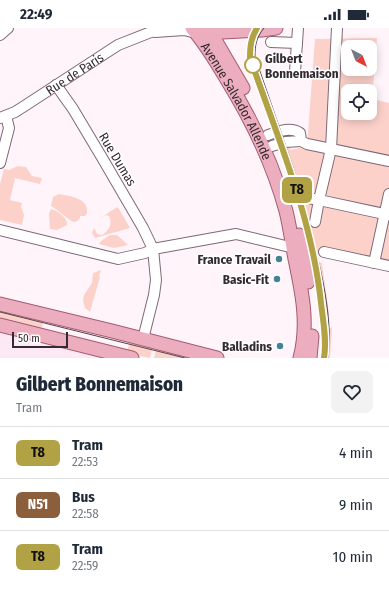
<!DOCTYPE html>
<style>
body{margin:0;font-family:"Fira Sans Condensed",sans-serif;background:#f2f2f3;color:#1f2937;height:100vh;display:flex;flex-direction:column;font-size:15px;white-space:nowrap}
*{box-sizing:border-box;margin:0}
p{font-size:13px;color:#747a83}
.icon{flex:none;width:22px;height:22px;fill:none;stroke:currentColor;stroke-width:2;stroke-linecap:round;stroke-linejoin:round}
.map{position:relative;height:330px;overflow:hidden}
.sheet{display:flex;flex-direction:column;background:#fff;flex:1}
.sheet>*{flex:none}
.badge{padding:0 8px;border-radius:6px;font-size:14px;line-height:26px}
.needle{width:26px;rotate:138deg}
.tools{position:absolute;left:341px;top:12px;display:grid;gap:8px}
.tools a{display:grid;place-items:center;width:36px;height:36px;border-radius:8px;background:#fff;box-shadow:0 2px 10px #0003;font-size:20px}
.scale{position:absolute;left:12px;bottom:10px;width:56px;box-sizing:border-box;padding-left:4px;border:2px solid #342a31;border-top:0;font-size:11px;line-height:14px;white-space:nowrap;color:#342a31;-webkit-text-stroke:3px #fff;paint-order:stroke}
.map>.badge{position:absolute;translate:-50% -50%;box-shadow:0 0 0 2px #fff}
.round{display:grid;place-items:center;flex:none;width:42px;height:42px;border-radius:8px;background:#f2f2f3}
.head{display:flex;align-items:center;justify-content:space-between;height:68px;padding:0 16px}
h1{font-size:19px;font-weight:800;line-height:30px}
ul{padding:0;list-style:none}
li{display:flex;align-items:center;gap:12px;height:52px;padding:0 16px;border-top:1px solid #e0e1e3}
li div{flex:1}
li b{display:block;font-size:15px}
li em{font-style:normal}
li .badge{min-width:44px;font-weight:700;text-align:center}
.status{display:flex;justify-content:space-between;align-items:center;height:28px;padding:0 20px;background:#fff;direction:ltr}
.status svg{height:11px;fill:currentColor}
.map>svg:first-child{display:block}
</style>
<div class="status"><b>22:49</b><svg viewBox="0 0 49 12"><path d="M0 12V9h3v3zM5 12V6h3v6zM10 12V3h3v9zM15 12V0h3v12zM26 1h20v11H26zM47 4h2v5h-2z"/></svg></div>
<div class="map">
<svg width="389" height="330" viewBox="0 0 389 330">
<rect width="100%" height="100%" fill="#fff4fa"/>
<polygon fill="#fde9f6" points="0,303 33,312 105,330 0,330"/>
<g fill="#fcd1ca" fill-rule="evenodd">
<path d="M377,10L372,71L389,75V241L311,223L295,162L281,119L289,118L291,122L307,118L315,11ZM348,19H370V41H348ZM348,63H370V85H348Z"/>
<polygon points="18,138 26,139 32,148 42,150 40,156 15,150 10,172 22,175 21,179 24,187 22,197 0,192 0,156 4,141 9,142"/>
<path d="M59,166C70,168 89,170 87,185L85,188H80V190C78,192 77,194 74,194C71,194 57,181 51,178L53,169Z"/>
<path d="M117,179L119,181L130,200L95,210L92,205L94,200L97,206L102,207C109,203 113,195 109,188L106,187L99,191Z"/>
<path d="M51,181C58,183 68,190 67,197L57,202L50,201L49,186Z"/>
<polygon points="110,207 117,207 127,216 128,217 114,220 99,216 101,213"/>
<polygon points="313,233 322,235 329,287 322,291 318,259"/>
<polygon points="101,242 99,248 100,249 90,284 85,280 83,273 84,267 92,255 93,245"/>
<polygon points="0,279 44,290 41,304 0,294"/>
<polygon points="332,299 330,330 322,330 323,305"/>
<polygon points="130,312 153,317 150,330 127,325"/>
<polygon points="157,319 203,330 154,330"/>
</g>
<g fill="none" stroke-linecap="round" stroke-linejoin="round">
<g stroke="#7f6877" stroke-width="12">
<g id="minor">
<polyline points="337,0 331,121 319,172 389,187"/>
<polyline points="155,4 184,2 196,5"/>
<polyline points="0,7 8,0"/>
<polyline points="271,14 297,15"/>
<polyline points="295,44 298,0"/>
<polyline points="56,57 73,81 104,133 143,200 153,221 156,252 154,267 143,311"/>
<path id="s1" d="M0,90L15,84L26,77L118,17L161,0"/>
<path d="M268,107C277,104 290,98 300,105L301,113L285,114L272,118"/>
<polyline points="301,113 307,116 389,133"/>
<polyline points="0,135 9,100 6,88"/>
<polyline points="308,170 319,172 315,194"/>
<polyline points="0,202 118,231 145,225 153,221 236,206 294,220"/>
<polyline points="324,224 389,238"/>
<polyline points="374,235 389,166"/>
</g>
</g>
<g stroke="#a45c71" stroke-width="15">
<g id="major">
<path id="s2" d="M192,0C205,15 216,33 226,50C252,92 273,135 286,183C290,199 292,215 295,231C302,264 309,296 300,330"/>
<polyline points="206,0 211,5 243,60"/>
<polyline points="204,5 262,2 276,0"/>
<polyline points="299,207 306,237 308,254"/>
<polyline points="0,276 112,303 217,330"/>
<polyline points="0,297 132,330"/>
<polyline points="310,330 312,308"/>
</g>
</g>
<use href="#minor" stroke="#fff" stroke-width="10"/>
<use href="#major" stroke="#ecadbe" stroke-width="13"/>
<g stroke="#52474e" stroke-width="1">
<path d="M264,0C256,10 255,17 255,29C267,65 280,100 292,136C301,162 307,189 314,215C323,250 333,295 328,330"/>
<polyline points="0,284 185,330"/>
</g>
</g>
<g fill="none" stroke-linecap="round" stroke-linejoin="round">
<g stroke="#fff" stroke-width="9">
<path id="line" d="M257,0C251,10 250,18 250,30C278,110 312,190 321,275C323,293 327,312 324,330"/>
</g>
<use href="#line" stroke="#b1a245" stroke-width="6"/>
</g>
<circle fill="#fff" stroke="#b1a245" stroke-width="2" cx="253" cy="37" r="8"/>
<g fill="#428396" stroke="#fff" stroke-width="1.5">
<circle cx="279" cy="231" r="4"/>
<circle cx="277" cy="251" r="4"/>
<circle cx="280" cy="318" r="4"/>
</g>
<g text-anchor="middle" stroke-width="3" stroke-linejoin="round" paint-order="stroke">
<g font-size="13" font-weight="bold" fill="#342a31" stroke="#fff" text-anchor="start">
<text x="265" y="35">Gilbert<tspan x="265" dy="15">Bonnemaison</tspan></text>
</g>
<g font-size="13" fill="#342a31" stroke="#fff">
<text dy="5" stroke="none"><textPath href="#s1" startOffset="87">Rue de Paris</textPath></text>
<text dy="5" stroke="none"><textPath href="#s2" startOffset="86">Avenue Salvador Allende</textPath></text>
<text transform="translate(118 131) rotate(59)" y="5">Rue Dumas</text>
</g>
<g font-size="13" font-weight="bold" fill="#342a31" stroke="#fff" text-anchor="end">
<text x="271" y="236">France Travail</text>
<text x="269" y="256">Basic-Fit</text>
<text x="272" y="323">Balladins</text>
</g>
</g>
</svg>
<div class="tools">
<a><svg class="needle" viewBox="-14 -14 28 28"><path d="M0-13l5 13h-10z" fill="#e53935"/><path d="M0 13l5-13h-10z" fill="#747a83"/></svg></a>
<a><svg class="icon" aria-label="locate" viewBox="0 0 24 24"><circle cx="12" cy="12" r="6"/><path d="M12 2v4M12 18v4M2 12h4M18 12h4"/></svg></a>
</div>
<div class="scale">50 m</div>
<b class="badge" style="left:297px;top:162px;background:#b1a245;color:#111">T8</b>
</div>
<section class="sheet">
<div class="head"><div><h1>Gilbert Bonnemaison</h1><p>Tram</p></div><a class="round"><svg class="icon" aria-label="heart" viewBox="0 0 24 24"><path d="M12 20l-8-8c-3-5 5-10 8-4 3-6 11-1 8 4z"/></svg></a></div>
<ul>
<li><span class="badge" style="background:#b1a245;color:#111">T8</span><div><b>Tram</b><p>22:53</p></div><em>4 min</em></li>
<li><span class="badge" style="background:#8b5e3c;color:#fff">N51</span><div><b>Bus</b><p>22:58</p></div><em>9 min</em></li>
<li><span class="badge" style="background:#b1a245;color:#111">T8</span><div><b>Tram</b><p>22:59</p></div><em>10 min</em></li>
</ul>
</section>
